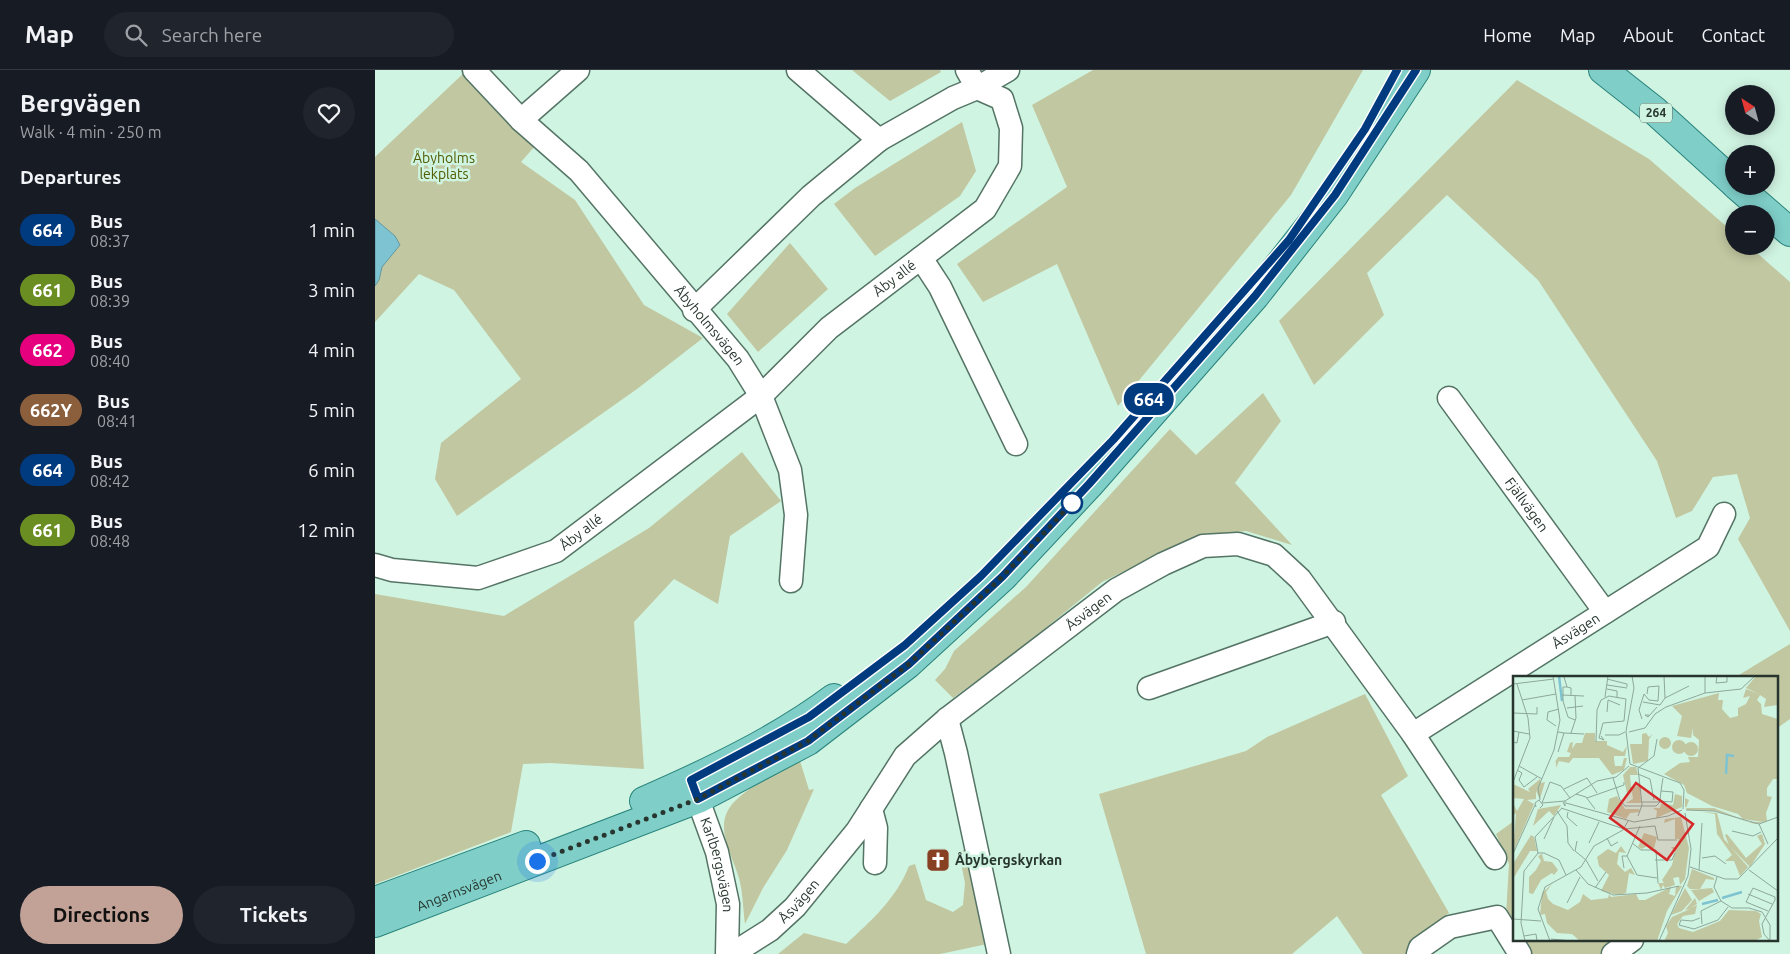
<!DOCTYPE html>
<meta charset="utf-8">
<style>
body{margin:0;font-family:Ubuntu,sans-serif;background:#20242c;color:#f1f3f6;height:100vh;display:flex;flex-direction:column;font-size:19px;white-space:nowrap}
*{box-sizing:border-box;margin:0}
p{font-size:16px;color:#9ea1a6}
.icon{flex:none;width:28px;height:28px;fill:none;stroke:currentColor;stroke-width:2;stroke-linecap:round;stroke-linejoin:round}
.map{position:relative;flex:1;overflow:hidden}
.sheet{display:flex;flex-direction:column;background:#171b24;width:375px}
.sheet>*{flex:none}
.badge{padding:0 10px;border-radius:16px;font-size:18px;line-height:32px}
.needle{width:32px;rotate:324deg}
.fabs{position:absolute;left:1350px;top:15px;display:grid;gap:10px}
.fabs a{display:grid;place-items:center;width:50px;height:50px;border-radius:50%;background:#171b24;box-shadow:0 2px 12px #0003;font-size:25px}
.you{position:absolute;width:25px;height:25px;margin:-12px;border:4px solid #fff;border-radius:50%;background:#1a73e8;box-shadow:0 0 0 8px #1a73e833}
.map>.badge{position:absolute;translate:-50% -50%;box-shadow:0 0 0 2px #fff}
h2{padding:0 20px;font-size:19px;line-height:45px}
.round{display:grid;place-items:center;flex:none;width:52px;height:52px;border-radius:26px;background:#20242c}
.overview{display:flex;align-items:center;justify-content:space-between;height:85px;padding:0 20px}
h1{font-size:24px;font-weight:700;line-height:38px}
.cta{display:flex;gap:10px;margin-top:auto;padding:10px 20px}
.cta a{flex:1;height:58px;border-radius:30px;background:#c2a297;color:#111;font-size:20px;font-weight:700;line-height:58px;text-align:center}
.cta a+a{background:#20242c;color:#f1f3f6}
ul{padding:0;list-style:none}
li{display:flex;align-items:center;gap:15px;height:60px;padding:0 20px}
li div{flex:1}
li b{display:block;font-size:19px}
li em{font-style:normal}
li .badge{min-width:55px;font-weight:700;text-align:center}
header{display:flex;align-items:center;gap:30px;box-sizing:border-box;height:70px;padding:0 25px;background:#171b24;border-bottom:1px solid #363941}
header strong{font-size:24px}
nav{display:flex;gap:28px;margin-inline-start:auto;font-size:18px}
.search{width:350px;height:45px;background:#20242c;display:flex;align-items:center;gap:12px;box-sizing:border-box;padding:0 18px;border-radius:28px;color:#9ea1a6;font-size:19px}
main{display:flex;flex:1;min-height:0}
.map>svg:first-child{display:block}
</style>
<header>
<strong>Map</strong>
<div class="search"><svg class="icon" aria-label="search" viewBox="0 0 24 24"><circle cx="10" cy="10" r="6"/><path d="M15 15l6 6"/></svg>Search here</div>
<nav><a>Home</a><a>Map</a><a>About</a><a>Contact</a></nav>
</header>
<main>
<section class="sheet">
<div class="overview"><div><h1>Bergvägen</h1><p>Walk · 4 min · 250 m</p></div><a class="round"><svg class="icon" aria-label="heart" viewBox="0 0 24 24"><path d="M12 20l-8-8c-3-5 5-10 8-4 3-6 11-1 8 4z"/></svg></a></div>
<h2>Departures</h2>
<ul>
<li><span class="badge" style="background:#003b80;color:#fff">664</span><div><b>Bus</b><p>08:37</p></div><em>1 min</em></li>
<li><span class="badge" style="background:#6b8e23;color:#fff">661</span><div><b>Bus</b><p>08:39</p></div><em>3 min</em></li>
<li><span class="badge" style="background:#e6007e;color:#fff">662</span><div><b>Bus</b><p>08:40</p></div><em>4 min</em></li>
<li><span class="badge" style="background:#8b5e3c;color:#fff">662Y</span><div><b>Bus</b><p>08:41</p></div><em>5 min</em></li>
<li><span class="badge" style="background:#003b80;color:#fff">664</span><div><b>Bus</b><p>08:42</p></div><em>6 min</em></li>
<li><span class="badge" style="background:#6b8e23;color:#fff">661</span><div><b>Bus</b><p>08:48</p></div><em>12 min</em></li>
</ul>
<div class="cta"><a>Directions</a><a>Tickets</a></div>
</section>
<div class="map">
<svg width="1415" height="884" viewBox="0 0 1415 884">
<rect width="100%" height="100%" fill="#d0f4e2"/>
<g fill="#c1c7a0">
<polygon points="92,0 167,68 146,92 200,130 269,235 328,268 262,319 82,446 60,409 66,373 146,309 79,220 44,204 0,252 0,87"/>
<polygon points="477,0 565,0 566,2 515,31"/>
<polygon points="718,0 988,0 916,125 743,336 682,194 608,232 582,194 692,117 657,35"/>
<polygon points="1142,10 1274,89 1359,163 1359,176 1374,176 1415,212 1415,561 1363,469 1375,448 1362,404 1338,407 1317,441 1301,448 1282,391 1163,210 1072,125 992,203 1009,245 939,315 904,251"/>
<polygon points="587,52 601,101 585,126 500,186 459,134 480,118"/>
<polygon points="415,173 453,219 383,282 352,244"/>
<polygon points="888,323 906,351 860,413 917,475 871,461 819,467 727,512 646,578 578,628 560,610 570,599 579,581 651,517 795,359 821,385"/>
<polygon points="367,382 406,431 355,466 343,534 299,509 259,552 269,699 176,693 148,694 136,762 0,814 0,524 129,546 274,458"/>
<polygon points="1415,574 1415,649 1401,659 1401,608 1359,608"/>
<polygon points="990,624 1033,706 1006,725 1074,843 1047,862 1034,884 988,884 962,846 917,884 771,884 724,724 871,681 892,667"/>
<path d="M425,691L434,720L439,719L412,780L388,818L370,854C368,839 368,823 364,808C357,784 337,755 359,732C376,714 403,703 425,691Z"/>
<polygon points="1139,751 1139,857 1131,845 1134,794 1121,764"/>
<path d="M597,774L617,873L565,884H403L429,863L471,874C496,851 521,829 534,796L540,794L551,830L578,842L588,835L590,813L584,783Z"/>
<polygon points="1147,870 1243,870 1225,884 1157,884"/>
</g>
<polygon fill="#7ec3d1" stroke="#6498a0" points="0,149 20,166 25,175 7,197 4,210 0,216"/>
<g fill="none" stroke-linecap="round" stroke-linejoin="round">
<g stroke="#547465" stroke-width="25">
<g id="minor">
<path id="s1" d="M99,0L146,50L204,101L363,289L386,326L415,400L421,445L416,511"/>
<polyline points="423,0 504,70"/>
<polyline points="592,0 602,18 633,0"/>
<polyline points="146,50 203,0"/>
<polyline points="546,188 565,217 641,374"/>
<path id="s2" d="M1074,328L1230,542"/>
<path id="s3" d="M0,495L17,500L103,508L181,481L386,326L454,258L610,139L635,96L636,58L627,29L602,18L578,28L504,70L436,126L319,240"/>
<polyline points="774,618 959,552"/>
<polyline points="572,649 581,683 624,884"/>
<polyline points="1038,664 1120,788"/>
<path id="s4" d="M317,713L342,782L353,834L352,884"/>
<polyline points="496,739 501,758 500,793"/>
<path id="s5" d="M357,884L395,860L420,837L482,761L530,686L572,649L741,520L788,494L828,476L863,474L899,485L925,509L1038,664L1333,477L1349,444"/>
<polyline points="1043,884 1045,878 1075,857 1122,847 1145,884"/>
<polyline points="1238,884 1257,870"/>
</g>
</g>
<g stroke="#28837b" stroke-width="30">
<g id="major">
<polyline points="1228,0 1280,41 1359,113"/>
<polyline points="1362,116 1415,162"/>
<path d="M269,731C333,703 403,670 459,628"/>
<polyline points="0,831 151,775"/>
<path id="s6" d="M0,853L323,729L433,671L533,594L628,507L714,415L880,226L959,125L1041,0"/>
</g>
</g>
<use href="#minor" stroke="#fff" stroke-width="22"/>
<use href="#major" stroke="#7fcec8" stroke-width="28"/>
</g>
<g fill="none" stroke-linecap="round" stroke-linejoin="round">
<g stroke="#fff" stroke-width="11">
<polyline id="line" points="1022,0 990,59 914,170 738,370 606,506 530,575 434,647 316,710 323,729 433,671 534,594 628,506 714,414 880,226 960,125 1041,0"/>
</g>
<use href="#line" stroke="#003b80" stroke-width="8"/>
<polyline stroke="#27352e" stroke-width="5" stroke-dasharray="0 9" points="162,791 323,729 433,671 534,594 628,506 702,428 697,433"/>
</g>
<defs>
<g id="church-square" transform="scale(1.25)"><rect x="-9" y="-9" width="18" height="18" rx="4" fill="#884022" stroke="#d0f4e2"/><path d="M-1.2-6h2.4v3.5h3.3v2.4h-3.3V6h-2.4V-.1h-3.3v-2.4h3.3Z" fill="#fff"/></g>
</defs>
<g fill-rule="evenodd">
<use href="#church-square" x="563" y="790"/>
</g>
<circle fill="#fff" stroke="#003b80" stroke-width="2.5" cx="697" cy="433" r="10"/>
<g text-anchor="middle" stroke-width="5" stroke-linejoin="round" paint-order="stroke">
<rect fill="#d0f4e2" stroke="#5a6e64" stroke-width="1" x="1265" y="33.5" width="32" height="19" rx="4"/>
<g font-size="12" font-weight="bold" fill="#27352e">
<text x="1281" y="47">264</text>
</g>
<g font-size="14" fill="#535b00" stroke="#d0f4e2">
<text x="69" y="93">Åbyholms<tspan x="69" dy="16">lekplats</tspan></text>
</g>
<g font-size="14" fill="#27352e" stroke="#d0f4e2">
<text dy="5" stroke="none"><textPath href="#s3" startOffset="622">Åby allé</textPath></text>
<text dy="5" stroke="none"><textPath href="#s1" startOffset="348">Åbyholmsvägen</textPath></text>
<text dy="5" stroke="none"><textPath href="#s2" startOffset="132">Fjällvägen</textPath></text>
<text dy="5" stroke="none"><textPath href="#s3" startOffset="218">Åby allé</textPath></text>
<text dy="5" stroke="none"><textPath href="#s5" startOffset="500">Åsvägen</textPath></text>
<text dy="5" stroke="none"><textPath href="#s5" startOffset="1125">Åsvägen</textPath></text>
<text dy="5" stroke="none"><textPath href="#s4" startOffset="86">Karlbergsvägen</textPath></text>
<text dy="5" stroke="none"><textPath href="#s6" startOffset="90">Angarnsvägen</textPath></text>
<text dy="5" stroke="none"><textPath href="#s5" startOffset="86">Åsvägen</textPath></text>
</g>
<g font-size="14" font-weight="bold" fill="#27352e" stroke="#d0f4e2" text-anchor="start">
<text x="580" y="795">Åbybergskyrkan</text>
</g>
</g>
<g transform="translate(1138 606)">
<rect width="265" height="265" fill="#d0f4e2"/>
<path d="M243,0H265V29L251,31L253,23L247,19L244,24L248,28L249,38L265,43V103H260L254,112V120L259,121L253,137L254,145L242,148L235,146L203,135L174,134L172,130V122L176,124L173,132H201L236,146H250L230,143L225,138L199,130L174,117L171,109L151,98L167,87L177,86L175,81H185L186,64L180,59V52L178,62L164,60L169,40L159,30L206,17L205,24H210L209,33L217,42L225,40V32L233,28L237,20L230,22L233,13L246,18L233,12ZM72,57H82V65H94V69L110,76L114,70L112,80H101V83L102,90H109L111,82H114L111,94L99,99L86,82H60L56,87L46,85L43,92V84L40,90L45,81H56L58,77L54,76L57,67L60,66L59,73L63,67H69ZM133,57L136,61L140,58L136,63L135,85L120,88L117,68H129V58ZM146 67a6 6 0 1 1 12 0a6 6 0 1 1-12 0ZM159 71a7 7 0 1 1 14 0a7 7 0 1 1-14 0ZM171 73a7 7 0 1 1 14 0a7 7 0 1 1-14 0ZM117,91H123L125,99H117L118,111L127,110L128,127H113L120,123L119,116L114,117L110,99ZM27,103L28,107L32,106L27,123L23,115V123L14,124L21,128L0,177L3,137L0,140V127L4,135L11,123L0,122V108L17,116L15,113ZM162,118L169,120V131L143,142L144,135L140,132H147L148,128L160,129ZM104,120L112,133H126L127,136L117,137L113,143L94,136L96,123ZM48,129L41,140L36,135L20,150L25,133ZM189,136L204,137L211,163L235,191L227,200L221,185H212L219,179L204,158L202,138ZM168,141L176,172L172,203L167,209L166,201L160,202L162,209L152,212L150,209L148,214L145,207H151L149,204L159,189L162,176L158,171H163L166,163H162V143L151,147L152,143ZM131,157L144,161L141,172L137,173L136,169L129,173L125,171ZM214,158L233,182L249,168L244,160L249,158L252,168L237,191L216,169L212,159ZM18,159L21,161L24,175H17L0,203V188ZM108,170L113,177L106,176L104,188L112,196L118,192L122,199L116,197L113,217L105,219L88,215L96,199L86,190L84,181L95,173L103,177ZM29,178L31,185L39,186L45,194L41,199L39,197L28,204L20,218L16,217V201L23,194L28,185L25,180ZM179,193L201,202V204L193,203L187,213H177L174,210ZM39,208L33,216L35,223L40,228L55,234L67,226L70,218L78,224L95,222L96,218L98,221L123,218L126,224H132L158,211L156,218L162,220L163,210H169L154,235L144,265H67L59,258L44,257L34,247L32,238L27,239L29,217ZM172,212L179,224L169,235L158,239ZM199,212L201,216L186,225L178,214ZM182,222L184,228L177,232L184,229L182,238L170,240L164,248L166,252L180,256L207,245L216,234L243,235L248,238L246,245L249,261L242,265H151L155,257L153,250L159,241L177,233L172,234Z" fill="#c1c7a0"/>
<path fill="none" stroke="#7ec3d1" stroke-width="2.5" d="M46,0L49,25M213,98L214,79L221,80M209,222L229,216M189,228L205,224"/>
<path fill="none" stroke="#8ca89a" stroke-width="1" d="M151,0L152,22M204,0L203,7L214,6V0M51,1L54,11L58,12V19M94,3L114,8V11M0,8L41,3M94,9L114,12M54,11H50V25L55,41L62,44M94,13L104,15V22M192,17V0M49,19L71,20M92,21L95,0M9,24L43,18M130,26L147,29M147,29L152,22L176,10M54,32L70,30M94,36L95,24L107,29M0,37L24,38V31M136,39H132L135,41L144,31M129,43L126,34L131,18L136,24L145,25L146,10L135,11L134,18M43,50L34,44L35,36L46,33M0,55L16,58M45,56L51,57L45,76M116,56L132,52L142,38L153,31L192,17L228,13L242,0M51,57L71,58M58,57L63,42L62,20M92,59H106L112,56M0,66L4,67L6,56M83,66L84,34L88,24L96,20L113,23L111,45L90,47L86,62L91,64L88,60M117,88L113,55L121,12L119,0M117,88L167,107L171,114L170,133M6,90L29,103M4,94L9,97L6,104L11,111M125,98L137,103L141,124M100,102L107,124L112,130H143L147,126H129M0,106L17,62L15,42L4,8M11,111L24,101M51,113L74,102L84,117M148,115L160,116L159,126L146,125L147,124L148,115L149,108L150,102M63,118L73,121L82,133M74,122L111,109V106M27,124L25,112L41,74L47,44L40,0M52,125L84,105L103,101L116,90M29,127L37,106L48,110L57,122M29,127L52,125V130L50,126M53,127L121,146L155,140L169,134M23,131L22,127L26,124L30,129L27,132M48,132L111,153L142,150L145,164H164M173,134L201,135L246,148L265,141M44,135L54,150L55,167L61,175M55,136L54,141L64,150M125,140L129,129L125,92L141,80L144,63M246,148L255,168M127,150L114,180L124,199L144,202M219,155L240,160L248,156M94,162L98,170L105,166M31,163L41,141M64,165L62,175L73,184L85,205M76,167L86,146M119,167L128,174H143L145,207M25,177L22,161L49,132M0,178L22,129M189,182L202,180L213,188M142,184H159L162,177M177,191L212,203H225L265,162M111,192L109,180H114M63,194L75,208L100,219L134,217L166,210M186,194L189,147M236,194L265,215M204,201L201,211L208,225L219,232H236L249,236L257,249V264M82,212L93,196M235,218L259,228M54,227L67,201M255,235L233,226L240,212L262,221V224L249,248L251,258L257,265M187,242L179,245L168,244L166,249L181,253L205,244L215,231M0,243L28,245M189,248L188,235L208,225M11,260L23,258L24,265M38,263L59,265M12,265L8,247L11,195L25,177H31L46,184L53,199M37,265L25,233L32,211L68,191L81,170L110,154L115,145M146,265L175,200L178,173L172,137"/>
<path fill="#d62828" fill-opacity="0.15" stroke="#d62828" stroke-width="2.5" d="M123,107L180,148L154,184L97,142Z"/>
<rect width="265" height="265" fill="none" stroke="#27352e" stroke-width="2.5"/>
</g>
</svg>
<div class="fabs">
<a><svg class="needle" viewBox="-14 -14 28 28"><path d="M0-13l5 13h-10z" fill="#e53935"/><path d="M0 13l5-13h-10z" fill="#9ea1a6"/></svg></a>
<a>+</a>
<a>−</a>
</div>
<div class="you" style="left:162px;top:791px"></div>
<b class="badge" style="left:774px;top:329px;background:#003b80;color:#fff">664</b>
</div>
</main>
